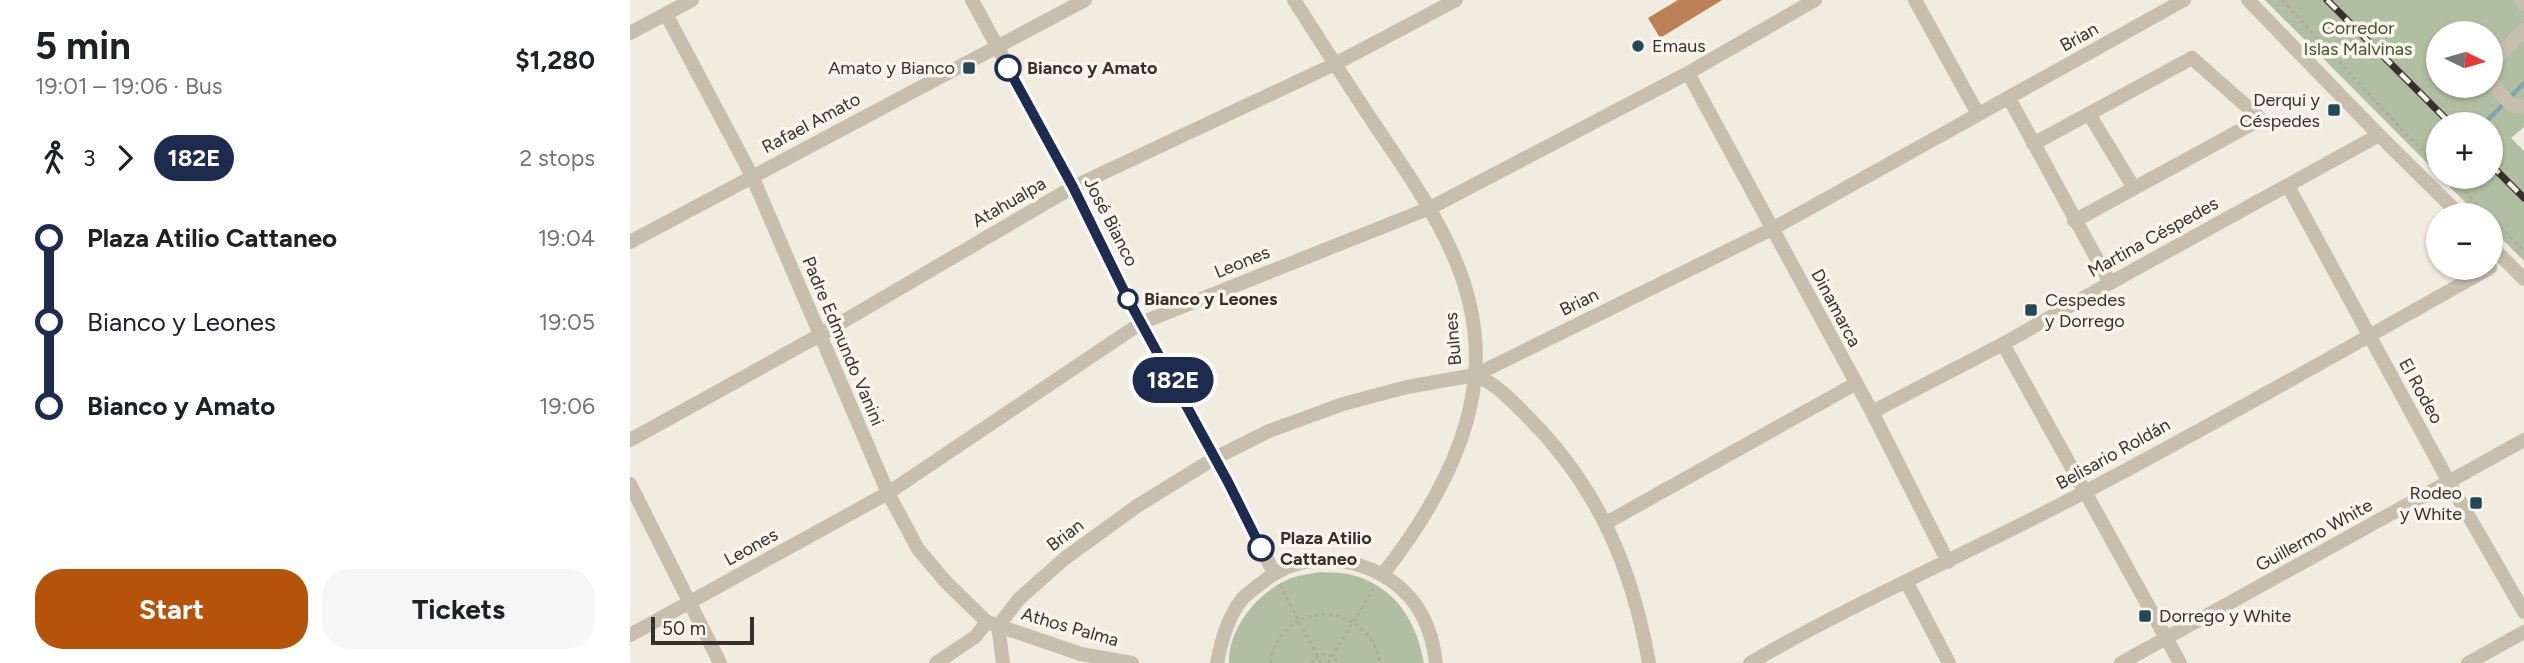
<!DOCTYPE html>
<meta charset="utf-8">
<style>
body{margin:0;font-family:Figtree,sans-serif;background:#f6f6f6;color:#202124;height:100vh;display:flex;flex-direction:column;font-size:26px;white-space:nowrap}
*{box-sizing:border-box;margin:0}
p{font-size:23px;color:#757577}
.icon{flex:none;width:38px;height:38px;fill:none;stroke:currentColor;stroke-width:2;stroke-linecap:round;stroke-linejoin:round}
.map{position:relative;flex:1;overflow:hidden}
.side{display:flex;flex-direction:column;background:#fff;width:630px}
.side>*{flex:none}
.badge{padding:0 14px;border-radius:23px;font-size:24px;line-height:46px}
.needle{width:46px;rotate:95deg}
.controls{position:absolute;left:1796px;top:21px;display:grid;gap:14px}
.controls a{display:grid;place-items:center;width:77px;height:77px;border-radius:50%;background:#fff;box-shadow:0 2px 5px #0004;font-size:35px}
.scale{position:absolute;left:21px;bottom:18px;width:103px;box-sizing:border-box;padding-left:7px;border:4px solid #37312b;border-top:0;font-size:19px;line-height:24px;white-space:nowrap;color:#37312b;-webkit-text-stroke:5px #f9f5ed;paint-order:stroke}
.map>.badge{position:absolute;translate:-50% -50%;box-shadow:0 0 0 4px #fff}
.legs{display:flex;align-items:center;gap:10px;height:77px;padding:0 35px;font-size:23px}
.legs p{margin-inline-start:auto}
.headline{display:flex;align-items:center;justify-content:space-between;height:119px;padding:0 35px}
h1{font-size:38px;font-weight:700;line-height:52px}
.action{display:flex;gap:14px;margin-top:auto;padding:14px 35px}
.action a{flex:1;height:80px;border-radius:28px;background:#b45309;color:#fff;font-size:28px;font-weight:700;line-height:80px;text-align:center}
.action a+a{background:#f6f6f6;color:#202124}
ul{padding:0 35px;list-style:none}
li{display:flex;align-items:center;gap:24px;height:84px;font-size:26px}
li i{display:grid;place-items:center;width:10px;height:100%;margin:0 9px;background:currentColor}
li i::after{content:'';width:18px;height:18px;margin:-9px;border:5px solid;border-radius:50%;background:#fff}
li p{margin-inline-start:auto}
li:first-child i{background:linear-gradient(#0000 50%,currentColor 0)}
li:last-child i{background:linear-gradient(currentColor 50%,#0000 0)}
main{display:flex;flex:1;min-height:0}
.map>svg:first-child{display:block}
</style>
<main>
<section class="side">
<div class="headline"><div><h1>5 min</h1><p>19:01 – 19:06 · Bus</p></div><b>$1,280</b></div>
<div class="legs"><svg class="icon" aria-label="walk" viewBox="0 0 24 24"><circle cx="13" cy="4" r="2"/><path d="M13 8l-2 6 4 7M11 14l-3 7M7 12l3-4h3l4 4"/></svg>3<svg class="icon" aria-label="forward" viewBox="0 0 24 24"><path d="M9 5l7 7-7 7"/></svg><b class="badge" style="background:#1d2b4f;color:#fff">182E</b><p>2 stops</p></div>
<ul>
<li><i style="color:#1d2b4f"></i><b>Plaza Atilio Cattaneo</b><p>19:04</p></li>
<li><i style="color:#1d2b4f"></i><span>Bianco y Leones</span><p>19:05</p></li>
<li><i style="color:#1d2b4f"></i><b>Bianco y Amato</b><p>19:06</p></li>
</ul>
<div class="action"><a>Start</a><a>Tickets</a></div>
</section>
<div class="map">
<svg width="1894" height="663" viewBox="0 0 1894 663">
<rect width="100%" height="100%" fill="#f1ece0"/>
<g fill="#b0bfa1" fill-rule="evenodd">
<path d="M1635,0H1894V127L1881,138L1894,151V261L1860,227V215H1848L1810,177H1860V124H1808V174ZM1808,33H1860V86H1808Z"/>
<path d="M690,572C700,573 712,572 722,575C765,586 787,622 794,663H599C598,629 627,593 657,580C667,575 679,574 690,572Z"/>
</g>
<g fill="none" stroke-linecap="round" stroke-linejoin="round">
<polyline stroke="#82a2ac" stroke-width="4.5" points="1854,124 1894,83"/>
</g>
<polygon fill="#bb8055" points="1048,0 1092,0 1030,38 1018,18"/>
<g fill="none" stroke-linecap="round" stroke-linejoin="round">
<g stroke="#b4a997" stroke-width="2.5" stroke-dasharray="3.5 3.5" stroke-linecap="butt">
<polyline points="1652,0 1773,131 1808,165"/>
<polyline points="1820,177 1859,215"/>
<polyline points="1860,217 1894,251"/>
<polyline points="650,585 691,663"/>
<path d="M640,663C651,598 738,599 750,663"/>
<path d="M681,663C689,652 701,651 708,663"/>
<polyline points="698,663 745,586"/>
</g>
<g stroke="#c8bead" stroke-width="14">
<polyline points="342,0 443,187 498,299 598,482 644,573"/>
<path d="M664,0C691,42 717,83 745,125C795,200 854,278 845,375C839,449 797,518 753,574"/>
<polyline points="1285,0 1348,114"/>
<polyline points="1618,0 1749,135 1830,215"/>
<polyline points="1891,0 1894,4"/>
<polyline points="36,14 122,176 258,493 288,549 315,581 357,622 451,654 502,663"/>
<polyline points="0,33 62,0"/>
<polyline points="1860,67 1861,63 1894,30"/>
<polyline points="1058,73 1242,412 1318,562"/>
<polyline points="1860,81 1881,105 1894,107"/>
<polyline points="1379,98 1480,283"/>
<polyline points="1459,114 1504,188"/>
<polyline points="1403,144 1562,58 1631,119 1444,221"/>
<polyline points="1658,186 1819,482 1894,612"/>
<polyline points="0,242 455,0"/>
<polyline points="1860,245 1894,279"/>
<polyline points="1373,344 1550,663"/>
<path d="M845,375C867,384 883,402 899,418C968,488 1002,567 1019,663"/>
<polyline points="1242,412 1373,344 1480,283 1749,135"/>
<polyline points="0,440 190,335 443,187 705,64 826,0"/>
<polyline points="0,484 90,663"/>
<polyline points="976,523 1225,384"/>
<polyline points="1276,581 1319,663"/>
<polyline points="368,626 389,599 434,559 507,506 585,458 639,431 713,404 777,387 845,375 1142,229 1554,0"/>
<polyline points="368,626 373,663"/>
<polyline points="0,635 258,493 511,323 800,208 1058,73 1185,0"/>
<polyline points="306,663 345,637 357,622"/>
<path d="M587,663C592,639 597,619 612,599C618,593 626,587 633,582C682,541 764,560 793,617C801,632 804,647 806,663"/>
<path d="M1120,663C1227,601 1341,552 1451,494C1589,422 1724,344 1860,268"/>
<polyline points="1491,663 1894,440"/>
<polyline points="1838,663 1894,632"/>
</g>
<g stroke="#37312b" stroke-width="7">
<g id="rail">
<polyline points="1697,0 1821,124"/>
<polyline points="1860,164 1894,198"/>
</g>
</g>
<use href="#rail" stroke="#f9f5ed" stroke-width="4.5" stroke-dasharray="13" stroke-linecap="butt"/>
</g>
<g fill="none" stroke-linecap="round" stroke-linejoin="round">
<g stroke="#fff" stroke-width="16">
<polyline id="line-1" points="378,68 443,187 498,299 598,482 631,548"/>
</g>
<use href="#line-1" stroke="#1d2b4f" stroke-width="10"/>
</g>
<g fill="#244955" stroke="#f9f5ed" stroke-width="2.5">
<circle cx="1008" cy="46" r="7"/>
<rect x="332" y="61" width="14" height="14" rx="3.5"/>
<rect x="1697" y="103" width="14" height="14" rx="3.5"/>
<rect x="1394" y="303" width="14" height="14" rx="3.5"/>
<rect x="1839" y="496" width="14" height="14" rx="3.5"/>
<rect x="1508" y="609" width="14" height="14" rx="3.5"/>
</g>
<g fill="#fff" stroke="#1d2b4f" stroke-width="3.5">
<circle cx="378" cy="68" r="12"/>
<circle cx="498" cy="299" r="9"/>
<circle cx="631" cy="548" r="12"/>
</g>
<g text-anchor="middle" stroke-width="7" stroke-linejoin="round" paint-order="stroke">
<g font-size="18" fill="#415331" stroke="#f9f5ed">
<text x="1728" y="34">Corredor<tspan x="1728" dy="21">Islas Malvinas</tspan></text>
</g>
<g font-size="18" fill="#37312b" stroke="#f9f5ed">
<text transform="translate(1449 37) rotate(-29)" y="6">Brian</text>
<text transform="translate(181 123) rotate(-28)" y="6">Rafael Amato</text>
<text transform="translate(379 202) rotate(-30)" y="6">Atahualpa</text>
<text transform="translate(481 222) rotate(63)" y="6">José Bianco</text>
<text transform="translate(1523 237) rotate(-29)" y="6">Martina Céspedes</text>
<text transform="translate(612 262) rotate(-22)" y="6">Leones</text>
<text transform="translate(949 302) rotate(-26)" y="6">Brian</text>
<text transform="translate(1206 308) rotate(62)" y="6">Dinamarca</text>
<text transform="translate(823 339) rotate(-95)" y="6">Bulnes</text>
<text transform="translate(213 341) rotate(67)" y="6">Padre Edmundo Vanini</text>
<text transform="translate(1791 391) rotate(61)" y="6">El Rodeo</text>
<text transform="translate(1483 454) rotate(-29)" y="6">Belisario Roldán</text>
<text transform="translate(435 535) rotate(-37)" y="6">Brian</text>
<text transform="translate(1684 535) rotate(-29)" y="6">Guillermo White</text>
<text transform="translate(121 547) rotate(-29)" y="6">Leones</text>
<text transform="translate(440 627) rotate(16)" y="6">Athos Palma</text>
</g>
<g font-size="18" fill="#37312b" stroke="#f9f5ed" text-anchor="start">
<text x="1022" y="52">Emaus</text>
<text x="325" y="74" text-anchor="end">Amato y Bianco</text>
<text x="1690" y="106" text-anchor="end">Derqui y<tspan x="1690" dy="21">Céspedes</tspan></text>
<text x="1415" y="306">Cespedes<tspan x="1415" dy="21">y Dorrego</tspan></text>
<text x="1832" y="499" text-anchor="end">Rodeo<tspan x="1832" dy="21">y White</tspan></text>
<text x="1529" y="622">Dorrego y White</text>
</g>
<g font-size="18" font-weight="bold" fill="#37312b" stroke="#f9f5ed" text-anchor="start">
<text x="397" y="74">Bianco y Amato</text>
<text x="514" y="305">Bianco y Leones</text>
<text x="650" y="544">Plaza Atilio<tspan x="650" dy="21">Cattaneo</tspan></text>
</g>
</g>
</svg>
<div class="controls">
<a><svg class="needle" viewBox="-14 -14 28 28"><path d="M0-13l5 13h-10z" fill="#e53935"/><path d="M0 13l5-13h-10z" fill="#757577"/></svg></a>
<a>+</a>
<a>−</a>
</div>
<div class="scale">50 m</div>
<b class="badge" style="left:543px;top:380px;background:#1d2b4f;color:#fff">182E</b>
</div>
</main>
